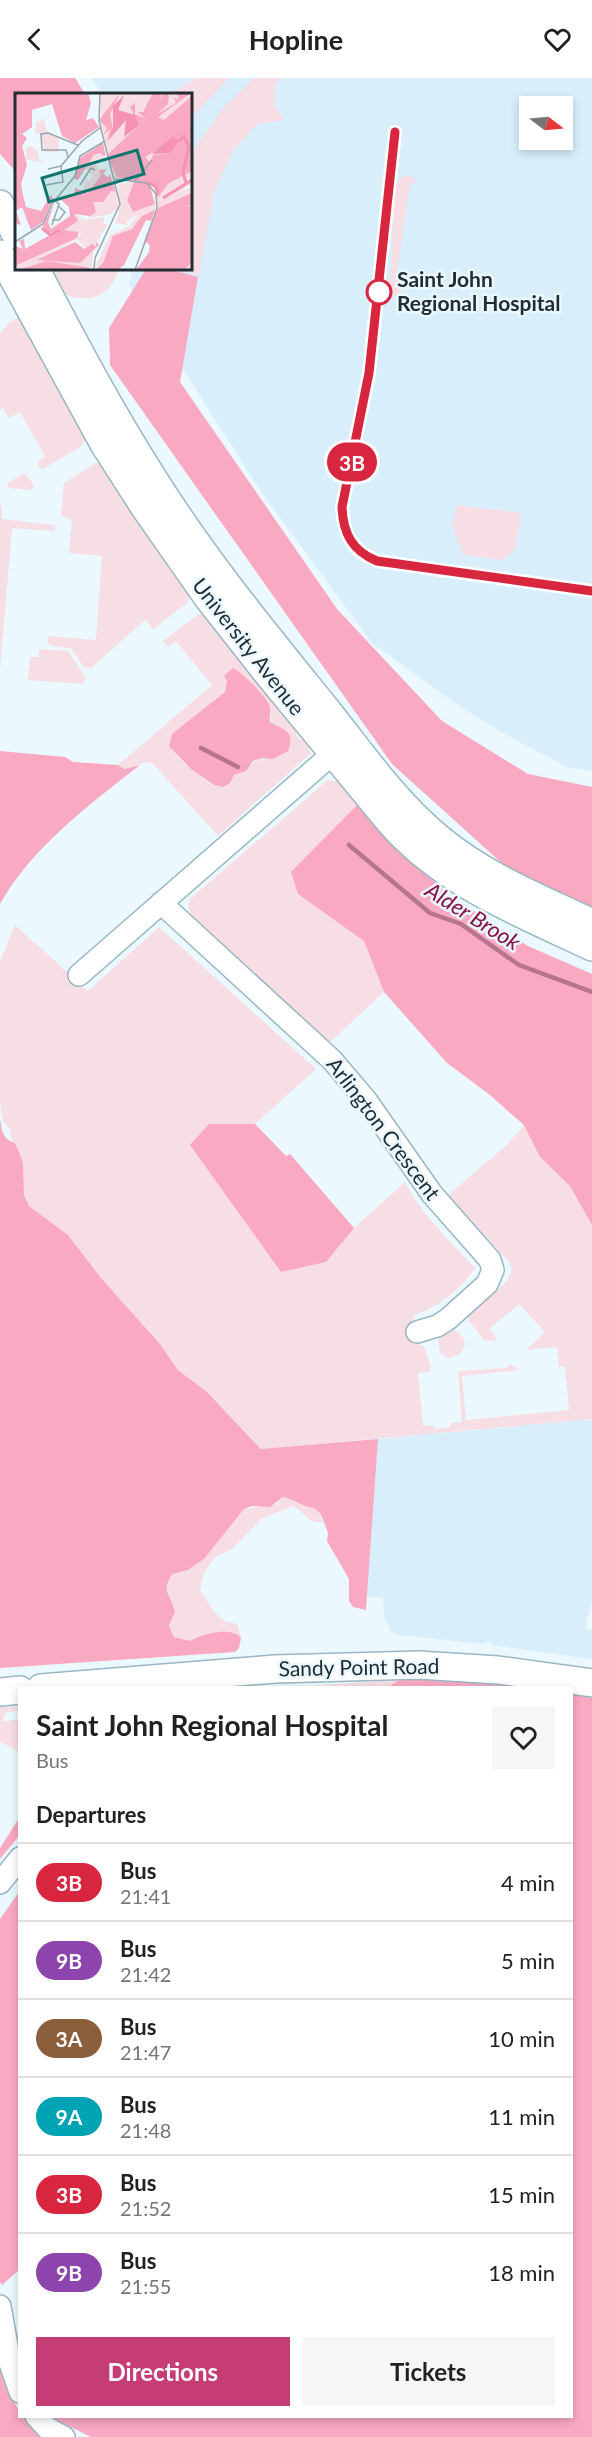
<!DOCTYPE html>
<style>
body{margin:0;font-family:Lato,sans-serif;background:#f6f6f6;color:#202124;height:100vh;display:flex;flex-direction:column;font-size:22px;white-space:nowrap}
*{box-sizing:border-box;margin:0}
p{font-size:20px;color:#757577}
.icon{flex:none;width:33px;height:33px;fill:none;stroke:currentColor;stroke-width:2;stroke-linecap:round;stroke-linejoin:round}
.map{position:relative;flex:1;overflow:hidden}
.sheet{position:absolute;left:18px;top:1608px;width:555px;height:732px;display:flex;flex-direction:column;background:#fff;border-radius:0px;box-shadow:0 3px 9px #0003}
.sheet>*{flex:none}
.badge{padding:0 12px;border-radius:20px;font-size:21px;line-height:39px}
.needle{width:39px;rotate:106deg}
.buttons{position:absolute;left:519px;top:18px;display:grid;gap:12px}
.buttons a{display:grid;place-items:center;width:54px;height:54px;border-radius:0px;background:#fff;box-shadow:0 3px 9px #0003;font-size:30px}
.map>.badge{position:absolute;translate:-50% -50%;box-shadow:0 0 0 3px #fff}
h2{padding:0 18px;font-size:22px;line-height:54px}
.round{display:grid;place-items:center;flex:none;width:63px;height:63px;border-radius:0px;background:#f6f6f6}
.summary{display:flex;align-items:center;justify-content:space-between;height:102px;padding:0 18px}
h1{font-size:28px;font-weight:700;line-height:45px}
.cta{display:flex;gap:12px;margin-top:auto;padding:12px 18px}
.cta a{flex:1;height:69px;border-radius:0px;background:#c63c75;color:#fff;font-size:24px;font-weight:700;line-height:69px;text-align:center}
.cta a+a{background:#f6f6f6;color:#202124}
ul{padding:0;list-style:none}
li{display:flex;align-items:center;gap:18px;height:78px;padding:0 18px;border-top:2px solid #e0e0e0}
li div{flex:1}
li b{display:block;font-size:22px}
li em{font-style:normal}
li .badge{min-width:66px;font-weight:700;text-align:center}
header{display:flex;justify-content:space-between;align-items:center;height:78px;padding:0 18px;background:#fff;font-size:27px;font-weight:700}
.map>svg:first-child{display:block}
</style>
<header><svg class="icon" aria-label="back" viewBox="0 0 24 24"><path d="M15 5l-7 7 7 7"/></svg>Hopline<svg class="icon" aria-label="heart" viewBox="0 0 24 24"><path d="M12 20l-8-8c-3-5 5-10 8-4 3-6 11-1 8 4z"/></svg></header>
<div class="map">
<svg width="592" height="2359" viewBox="0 0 592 2359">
<rect width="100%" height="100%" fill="#ebf8fe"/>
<g fill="#d8effb" fill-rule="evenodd">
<path d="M92,0H592V693L567,689L503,655L459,628L372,565L262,415L129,207L133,191L190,190V16H102ZM530,28H562V62H530Z"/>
<polygon points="592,1341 592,1524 587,1540 586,1551 592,1552 592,1581 491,1567 491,1564 485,1563 484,1566 398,1557 391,1554 384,1538 383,1520 367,1519 378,1361"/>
</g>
<g fill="#f7dde4" fill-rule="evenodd">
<polygon points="197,0 229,0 191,40 190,16 170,16"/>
<polygon points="254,0 281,0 275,6 275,28 284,42 257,46 232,74 214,115 199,197 177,191 190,190 191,75 225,28"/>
<path d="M407,97L413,100L417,105H410L396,199L405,201C404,209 402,216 393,218L388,213L392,177V137L396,108L399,101Z"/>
<path d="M49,191H119C111,216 92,226 66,217Z"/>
<polygon points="20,239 87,360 80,369 43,391 39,389 37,385 45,378 20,334 9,340 3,330 0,331 0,255 9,245"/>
<polygon points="96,385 102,386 191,518 187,525 153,551 145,542 91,590 84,589 71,570 52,568 47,564 48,558 96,562 102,478 69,475 72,443 61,437 64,405"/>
<polygon points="24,395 34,407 32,412 8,410 8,405"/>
<polygon points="0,426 2,430 2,441 55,447 55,453 12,450 0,592"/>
<polygon points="456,427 521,435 515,471 503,482 463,477 453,448"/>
<path d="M203,535L296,652V657L300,662H305L309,667V673L311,675L218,758L153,686L147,684L124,691L118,687L212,607L176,563L168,569L163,563L199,536ZM244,597L270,629L271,644L279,648L273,681C248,679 254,691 234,697L230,704L223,709L213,707L184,685L172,657L225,614L227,603Z"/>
<polygon points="39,571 68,573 86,600 84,606 28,602 30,579 39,579"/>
<polygon points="328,702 337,703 357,727 291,795 299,816 364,863 384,914 330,964 191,838 188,829 190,821"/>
<path d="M15,847L88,913L159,849L316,991L255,1046H209L326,1184L354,1150L405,1104C422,1137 450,1163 475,1190C462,1210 437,1230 414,1237L418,1266L424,1268L431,1290L429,1294L418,1295L423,1348L433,1347L435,1351L450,1349L451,1345L462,1344L458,1293L506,1290L511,1286L519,1292L462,1298L466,1342L569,1332L565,1288L559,1289L557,1269L526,1272L545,1254L519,1226L489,1251L497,1261L494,1263L484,1262L469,1243L468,1238L508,1202L512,1191L510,1185L448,1117L507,1067L524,1047L540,1079L570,1108L592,1147V1341L262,1371L207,1314L178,1292L160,1266L101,1200L68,1157L29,1128L24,1117L23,1084L12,1062L10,1051L3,1043L0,1025V884Z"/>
<polygon points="454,1251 464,1261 465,1268 460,1276 449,1280 440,1275 438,1261"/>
<path d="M282,1419C294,1421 302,1429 314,1430L321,1436L323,1444C309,1447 305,1435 293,1428L261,1441L232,1471L215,1479L204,1495L200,1512L214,1534L225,1543L237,1546L241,1560C232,1549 201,1556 190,1563L174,1559L169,1549L175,1534C171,1516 160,1515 171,1496L188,1492L204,1481L244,1431L277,1426Z"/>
<polygon points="419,1600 528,1610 284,1610"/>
<polygon points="19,1628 19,1633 6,1634 2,1644 19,1641 19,1677 15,1671 0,1664 0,1629"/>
</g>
<g fill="#f9a9c2">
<polygon points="0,0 75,0 85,16 16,16 16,94 0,76"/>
<polygon points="146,191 168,191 198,199 180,304 337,531 442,643 528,696 592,709 592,830 505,788 392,686 110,287 109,250"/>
<path d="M233,590C243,595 266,618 270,629C271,634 269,639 270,644C286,653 295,653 288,673L273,681L262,680L253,683L246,693L234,697L230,705L223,709L214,707L191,691L169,668L172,656L225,614L227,603L224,598Z"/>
<path d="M0,673L65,679L73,684L118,687L124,691L140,687C89,727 32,769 0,826Z"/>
<polygon points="357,727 386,761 449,817 528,868 592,896 592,1147 570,1108 540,1079 524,1047 490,1017 447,985 384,914 364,863 298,816 291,794"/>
<path d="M0,1042C2,1052 3,1062 15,1065L23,1084L24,1117L29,1128L68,1157L101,1200L160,1266L178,1292L207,1314L261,1371L378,1361L366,1532L353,1529L349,1523V1501L327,1463L328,1455L321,1436L314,1430C302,1429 294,1421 283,1419L270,1429L252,1428L244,1431L204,1481L188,1492L172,1496C160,1515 171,1516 175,1534L169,1548L174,1559L190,1563C202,1556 231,1548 241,1560L239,1570L235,1574L0,1590Z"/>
<polygon points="209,1046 255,1046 286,1078 290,1076 354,1150 326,1184 281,1194 190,1067"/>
<polygon points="419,1600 490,1604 528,1610 387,1610 399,1602"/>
<polygon points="572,1616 592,1620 592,2359 91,2359 51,2339 572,2338"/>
<polygon points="19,1740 19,1758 0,1781 0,1770"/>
<polygon points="19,1814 20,2191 2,2207 0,2204 0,1841"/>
<polygon points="0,2287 8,2313 19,2333 20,2338 25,2339 45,2359 0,2359"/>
</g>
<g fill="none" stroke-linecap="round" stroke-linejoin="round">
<g stroke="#b6748d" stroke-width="4.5">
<polyline points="201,670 238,689"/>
<polyline points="349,767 430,835 461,846 519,887 592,914"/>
</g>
<g stroke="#99b7c5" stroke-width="24">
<g id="minor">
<polyline points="161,825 332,982 366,1022 432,1116 490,1182 493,1192 487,1206 448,1241 437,1248 417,1254"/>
<polyline points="79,897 345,665"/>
<polyline points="0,1805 20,1780"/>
<polyline points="0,2228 10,2285 20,2314"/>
<polyline points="36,2338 47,2350 64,2359"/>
</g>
</g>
<g stroke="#99b7c5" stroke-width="30">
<g id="major">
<polyline points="0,126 16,157"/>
<path d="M0,176L104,366L145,430L208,520L271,600L389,743C442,805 520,835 592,869"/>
<path d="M35,190C72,261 110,333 153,400C203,480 263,553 322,626C360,673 394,724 441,762C486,799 540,820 592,845"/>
<polyline points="41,1610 275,1591 419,1587 498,1592 592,1605"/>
<polyline points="0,1614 20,1612"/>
</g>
</g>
<use href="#minor" stroke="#fff" stroke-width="21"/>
<use href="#major" stroke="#fff" stroke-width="27"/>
</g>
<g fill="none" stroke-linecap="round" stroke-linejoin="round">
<g stroke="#fff" stroke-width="14">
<path id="line" d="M395,54L369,295L342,429C343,455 352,473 377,483L592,513"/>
</g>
<use href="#line" stroke="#d7263d" stroke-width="9"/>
</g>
<circle fill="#fff" stroke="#d7263d" stroke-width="3" cx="379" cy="214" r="12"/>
<g text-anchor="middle" stroke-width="5" stroke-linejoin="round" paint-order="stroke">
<g font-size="21" font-weight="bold" fill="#212d33" stroke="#ebf8fe" text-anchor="start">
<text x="397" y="209">Saint John<tspan x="397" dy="24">Regional Hospital</tspan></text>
</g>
<g font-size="21" fill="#212d33" stroke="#ebf8fe">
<text transform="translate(248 569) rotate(52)" y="7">University Avenue</text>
<text transform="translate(383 1051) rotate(53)" y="7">Arlington Crescent</text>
<text transform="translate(359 1590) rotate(-1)" y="7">Sandy Point Road</text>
</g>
<g font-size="22" font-style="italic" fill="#871249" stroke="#ebf8fe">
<text transform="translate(473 838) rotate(32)" y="8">Alder Brook</text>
</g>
</g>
<g transform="translate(15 15)">
<rect width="177" height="177" fill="#ebf8fe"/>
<path d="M85,0H177V61L149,94L177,78V91L160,101L177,94V177H170L172,174L149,159L139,93L99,85L86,33ZM29,26L31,37L44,46L43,59H30L25,41H20L21,29ZM16,53L23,58L24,69L29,66L26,70L11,66V55ZM87,60L90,67L81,69L86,82L79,94L68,98L70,84L74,88L78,82L70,75L77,63ZM119,89L112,107L118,119L140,111V117L114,137L98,143L88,170L80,175L95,142L115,133L124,121L111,128L113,132L100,130L104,121L103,91ZM96,98L101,99L103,115L95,121L74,125L78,109ZM59,121L69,127L89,124L88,131H93L82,148L84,151L72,156L62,146L21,167L51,166L65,170L78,157L77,175L33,168L0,177V173L63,145L66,139L50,137L59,129Z" fill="#f7dde4"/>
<path d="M0,0H73L76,10L71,27L78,25L84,34L60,50L47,43L37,11L17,17V34L7,41L12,45L7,53L12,72L6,91L8,102L11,114L26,118L36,102L38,106L28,129L16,137L7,114L1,118L6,132L2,131L0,124ZM105,0L95,21L98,38L91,47L96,36L89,41L92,35L84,27ZM138,0H146V9L148,0L154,2L153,11L142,21L161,10L159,4L164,8L162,0H176L143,24L149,27L177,3V78L153,91L143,104L139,94L134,90L140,111L118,119L112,107L119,89L102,84L92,62L124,32L115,14L120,10V21L131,26L123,19H128ZM158,43L163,48L155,60L138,62L135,69L130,64L152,51ZM88,50L91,64L84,60L78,63L63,87L59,86L65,65ZM92,76L88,81L93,84L95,81L101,99L96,98L88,109H78L81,119L75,123L59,121L63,128L49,137L64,139L62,145L0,173V153L8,156L4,148L9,146L10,156L44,137L34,140L28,133L40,108L33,129L36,136L55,123L54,114L45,106L59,103L60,95L73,100L86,82L84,77ZM177,100V112L167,113H177V168L170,177H121L134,159L135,152L129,148L143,115ZM140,117L136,128L131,127L109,172L102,177H80L88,170L98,143L117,136L127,123ZM60,149L69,156L78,151L81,154V149L84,152L65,170L21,167ZM32,168L71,174L78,177H2Z" fill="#f9a9c2" fill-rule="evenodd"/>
<path d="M109,2L103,17L120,22L124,32L109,44L111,27L92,49L98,35V13ZM158,43L164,48L155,60L137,61Z" fill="#f693b4"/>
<path fill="none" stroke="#f693b4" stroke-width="3" d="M164,48L169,43L174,54L168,79L171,90M133,89L141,94L143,103M148,105L177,87M27,135L35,142L45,137"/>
<path fill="none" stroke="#9aa7ad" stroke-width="1.5" d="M53,64L51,57H27L26,41L33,40L63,52M33,76L46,73L67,48L85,35M98,86L132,90L141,101L142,115L120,177M119,89L137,67M31,92L48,89L46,73M65,92L76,75L80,77M37,127H44L50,119L43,113M37,132L44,111L39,107M0,149L28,131L37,111L60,83L65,63L90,48M79,177L80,165L105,111L84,28L85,0"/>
<path fill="#0f766e" fill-opacity="0.15" stroke="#0f766e" stroke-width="3" d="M122,57L129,81L34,109L27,85Z"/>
<rect width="177" height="177" fill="none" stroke="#212d33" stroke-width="3"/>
</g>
</svg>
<div class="buttons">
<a><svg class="needle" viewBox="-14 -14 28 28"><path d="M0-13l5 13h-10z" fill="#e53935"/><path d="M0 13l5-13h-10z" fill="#757577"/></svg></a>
</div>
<b class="badge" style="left:352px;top:384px;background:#d7263d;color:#fff">3B</b>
<section class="sheet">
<div class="summary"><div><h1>Saint John Regional Hospital</h1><p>Bus</p></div><a class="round"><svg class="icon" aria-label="heart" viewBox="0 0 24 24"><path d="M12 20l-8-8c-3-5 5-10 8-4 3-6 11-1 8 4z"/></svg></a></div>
<h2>Departures</h2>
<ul>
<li><span class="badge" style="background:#d7263d;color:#fff">3B</span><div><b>Bus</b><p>21:41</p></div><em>4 min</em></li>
<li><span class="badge" style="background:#8e44ad;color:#fff">9B</span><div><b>Bus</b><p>21:42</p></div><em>5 min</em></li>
<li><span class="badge" style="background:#8b5e3c;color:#fff">3A</span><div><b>Bus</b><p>21:47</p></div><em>10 min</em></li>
<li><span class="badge" style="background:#00a3b4;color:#fff">9A</span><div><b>Bus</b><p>21:48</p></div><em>11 min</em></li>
<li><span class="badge" style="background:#d7263d;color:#fff">3B</span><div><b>Bus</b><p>21:52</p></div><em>15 min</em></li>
<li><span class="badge" style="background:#8e44ad;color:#fff">9B</span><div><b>Bus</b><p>21:55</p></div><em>18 min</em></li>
</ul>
<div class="cta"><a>Directions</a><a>Tickets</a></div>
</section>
</div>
